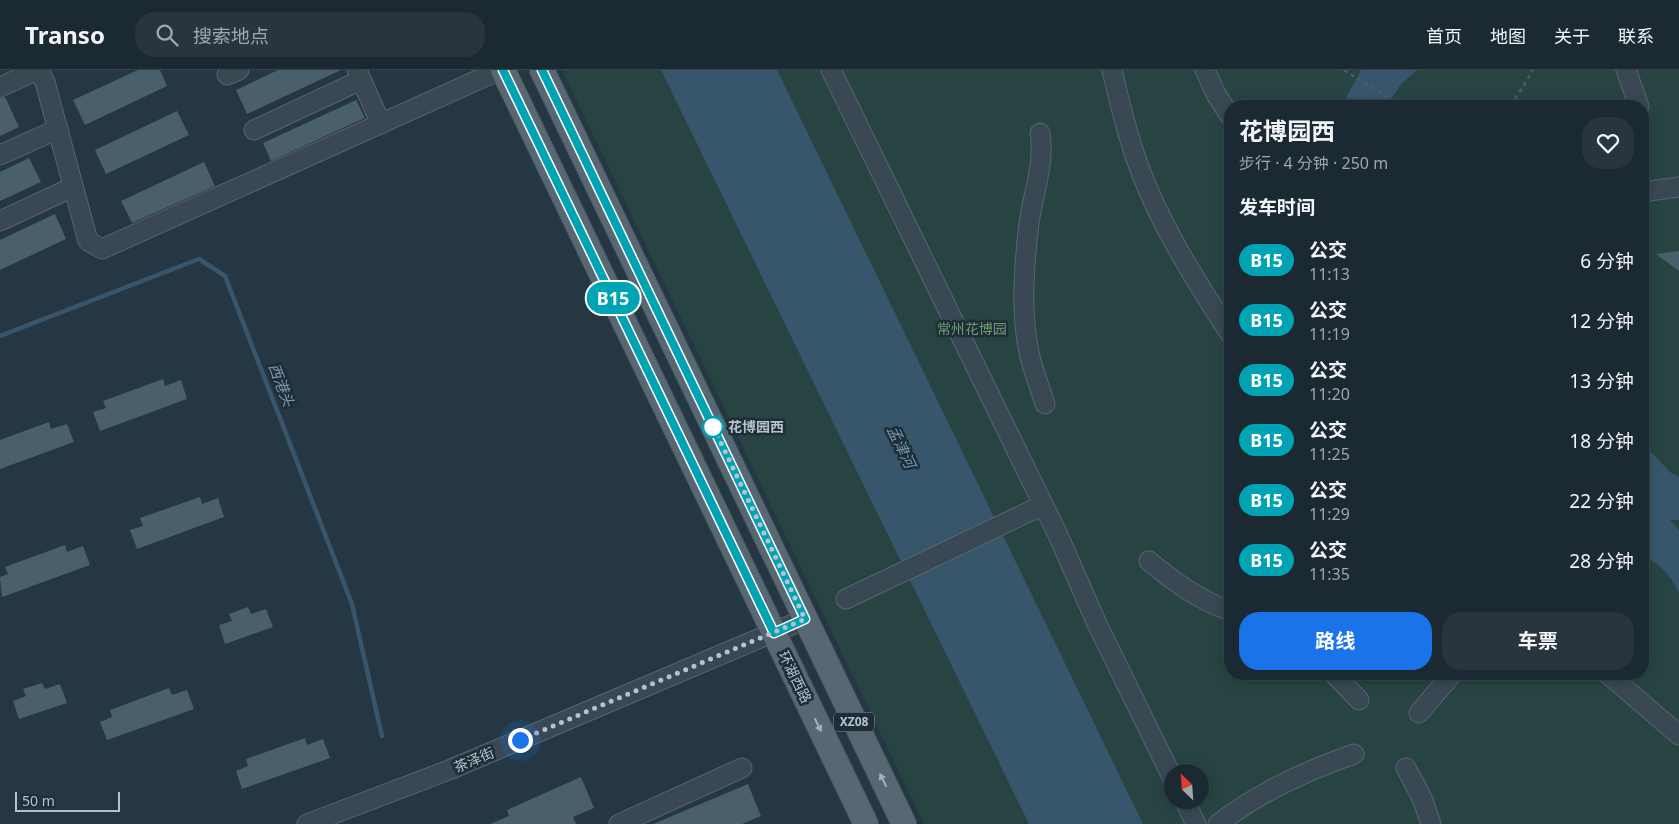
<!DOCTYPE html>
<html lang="zh">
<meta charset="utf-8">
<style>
body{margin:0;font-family:"Noto Sans","Noto Sans SC",sans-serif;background:#28353e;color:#f1f3f6;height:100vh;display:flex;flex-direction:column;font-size:19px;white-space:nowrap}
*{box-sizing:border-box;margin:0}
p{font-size:16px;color:#a0a6ac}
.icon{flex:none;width:28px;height:28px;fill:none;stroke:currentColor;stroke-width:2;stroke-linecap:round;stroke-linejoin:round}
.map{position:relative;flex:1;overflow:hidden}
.sheet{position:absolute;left:1224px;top:30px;width:425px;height:580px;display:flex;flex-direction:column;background:#1b2932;border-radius:20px;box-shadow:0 2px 12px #0003,0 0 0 1px #39454d}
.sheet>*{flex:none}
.badge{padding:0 10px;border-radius:16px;font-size:18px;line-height:32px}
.needle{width:32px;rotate:335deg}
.buttons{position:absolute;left:1164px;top:694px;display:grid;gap:10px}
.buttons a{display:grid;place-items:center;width:45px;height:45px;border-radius:50%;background:#1b2932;box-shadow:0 2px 12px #0003,0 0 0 1px #39454d;font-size:25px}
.scale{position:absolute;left:15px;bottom:12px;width:105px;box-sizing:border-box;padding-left:5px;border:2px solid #b6c3cd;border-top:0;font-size:14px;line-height:18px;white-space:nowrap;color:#b6c3cd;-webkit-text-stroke:4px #1e2d38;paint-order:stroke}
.you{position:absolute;width:25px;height:25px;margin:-12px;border:4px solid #fff;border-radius:50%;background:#1a73e8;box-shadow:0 0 0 8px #1a73e833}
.map>.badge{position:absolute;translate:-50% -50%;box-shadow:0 0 0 2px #fff}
h2{padding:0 15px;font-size:19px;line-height:45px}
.round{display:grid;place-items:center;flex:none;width:52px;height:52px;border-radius:20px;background:#28353e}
.overview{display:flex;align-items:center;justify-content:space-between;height:85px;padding:0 15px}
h1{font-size:24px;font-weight:700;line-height:38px}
.button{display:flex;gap:10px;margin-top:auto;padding:10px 15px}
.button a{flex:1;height:58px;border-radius:20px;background:#1a73e8;color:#fff;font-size:20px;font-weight:700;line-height:58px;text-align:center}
.button a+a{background:#28353e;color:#f1f3f6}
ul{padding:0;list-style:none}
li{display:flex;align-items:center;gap:15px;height:60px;padding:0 15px}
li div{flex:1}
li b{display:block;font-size:19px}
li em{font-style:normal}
li .badge{min-width:55px;font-weight:700;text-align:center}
header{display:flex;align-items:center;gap:30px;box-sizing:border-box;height:70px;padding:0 25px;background:#1b2932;border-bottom:1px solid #39454d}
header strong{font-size:24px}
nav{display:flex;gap:28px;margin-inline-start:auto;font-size:18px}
.search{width:350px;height:45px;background:#28353e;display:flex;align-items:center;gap:12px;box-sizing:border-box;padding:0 18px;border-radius:20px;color:#a0a6ac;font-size:19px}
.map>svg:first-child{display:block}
</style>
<header>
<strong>Transo</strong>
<div class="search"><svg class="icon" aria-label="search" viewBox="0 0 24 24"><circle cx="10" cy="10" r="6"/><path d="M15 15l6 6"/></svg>搜索地点</div>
<nav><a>首页</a><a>地图</a><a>关于</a><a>联系</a></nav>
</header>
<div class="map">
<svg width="1679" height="754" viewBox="0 0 1679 754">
<rect width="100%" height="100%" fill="#243743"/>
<path fill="#274443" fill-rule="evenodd" d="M562,0H1679V754H924ZM1230,36H1642V604H1230ZM1172,702H1200V730H1172Z"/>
<g fill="#37566c">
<polygon points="661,0 777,0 1143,754 1029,754"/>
<polygon points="1361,0 1417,0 1400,15 1387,36 1346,36 1347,26"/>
<path d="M1643,378H1647L1671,403L1679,407V450H1670L1679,460V523C1671,505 1660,494 1643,486Z"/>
</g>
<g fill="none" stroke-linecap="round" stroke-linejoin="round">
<polyline stroke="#37566c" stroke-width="4.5" points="0,266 199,189 225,206 352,534 382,666"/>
</g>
<g fill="#4a5f6c">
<polygon points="138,0 160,0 167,16 85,55 73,30"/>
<polygon points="278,0 341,0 247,44 236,20"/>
<polygon points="5,27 19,57 0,66 0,28"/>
<polygon points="356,30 365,48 271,91 263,73"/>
<polygon points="177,41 189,65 106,104 95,80"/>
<polygon points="29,88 41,112 0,131 0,102"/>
<polygon points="204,92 215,116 132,153 121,131"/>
<polygon points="55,144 66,169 0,200 0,170"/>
<polygon points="1679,181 1679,201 1656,184"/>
<polygon points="163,309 165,316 181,310 187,329 100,361 93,342 106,338 103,331"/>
<polygon points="49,352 51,359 67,354 74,372 0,399 0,370"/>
<polygon points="200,427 202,434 218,428 224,447 137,479 130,460 143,456 140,448"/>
<polygon points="65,475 67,482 83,476 90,495 2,527 0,507 8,504 5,497"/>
<polygon points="248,537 251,544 266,539 273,557 225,574 219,555 232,551 229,544"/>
<polygon points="42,613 45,619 60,614 67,633 19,649 13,631 26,626 23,619"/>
<polygon points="169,618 172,625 187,620 194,639 107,670 100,652 112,647 110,640"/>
<polygon points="305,668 307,675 323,669 330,688 242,719 236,701 248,696 246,689"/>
<polygon points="581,707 594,738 573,747 576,754 490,754 509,746 507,740"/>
<polygon points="748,714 761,746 742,754 653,754"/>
</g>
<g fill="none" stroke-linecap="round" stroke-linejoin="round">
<g stroke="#576670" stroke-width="21">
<g id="minor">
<polyline points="39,0 45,12 88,171 102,179 500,0"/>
<polyline points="357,0 381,54"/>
<polyline points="831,0 1058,465 1098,556 1172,707"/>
<path d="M1112,0C1121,39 1131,80 1147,117C1169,169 1200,217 1230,264"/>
<polyline points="1205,0 1216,24 1230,46"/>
<polyline points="1626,0 1639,36"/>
<polyline points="227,5 239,0"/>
<polyline points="0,17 38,0"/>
<polyline points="254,60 361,10"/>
<path d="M1040,63C1045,93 1033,124 1029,153C1024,196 1020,245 1030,287C1034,302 1040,318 1045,334"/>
<polyline points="0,85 58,59"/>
<polyline points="1642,122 1679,117"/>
<polyline points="0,151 73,117"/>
<path d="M1149,491C1174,512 1199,530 1230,541"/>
<polyline points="846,529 1043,435"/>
<polyline points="1334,604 1359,630"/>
<polyline points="1608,604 1679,665"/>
<polyline points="1419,643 1452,604"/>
<polyline points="1406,698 1422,728 1431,754"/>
<polyline points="1184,730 1196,754"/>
<polyline points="307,754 449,700 805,549"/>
<polyline points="619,754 742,698"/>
<path d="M1218,754C1259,722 1305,701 1354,684"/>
</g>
</g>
<g stroke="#46545f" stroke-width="26">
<g id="major">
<polyline points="503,0 866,754"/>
<polyline points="542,0 904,754"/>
</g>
</g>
<g stroke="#45605e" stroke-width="2.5" stroke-dasharray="4 4" stroke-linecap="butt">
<polyline points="1344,0 1402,36"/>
<polyline points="1511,36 1533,0"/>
</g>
<use href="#minor" stroke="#394853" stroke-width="19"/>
<use href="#major" stroke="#576873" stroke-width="24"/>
</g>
<defs><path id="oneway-solid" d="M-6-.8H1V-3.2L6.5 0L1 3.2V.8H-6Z" transform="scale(1.25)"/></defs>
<g fill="#a3b1bb">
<use href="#oneway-solid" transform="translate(818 655) rotate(64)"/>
<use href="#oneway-solid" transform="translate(883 710) rotate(-116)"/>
</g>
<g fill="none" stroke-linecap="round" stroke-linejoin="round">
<g stroke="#fff" stroke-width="11">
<polyline id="line" points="503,0 774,563 805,549 542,0"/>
</g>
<use href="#line" stroke="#00a3b4" stroke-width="8"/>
<polyline stroke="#b6c3cd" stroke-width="5" stroke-dasharray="0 9" points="520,670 805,549 712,354 713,357"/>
</g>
<circle fill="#fff" stroke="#00a3b4" stroke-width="2.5" cx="713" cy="357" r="10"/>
<g text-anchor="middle" stroke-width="5" stroke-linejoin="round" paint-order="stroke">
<rect fill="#1e2d38" stroke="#8896a0" stroke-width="1" x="834" y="642.5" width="40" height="19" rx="4"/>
<g font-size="12" font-weight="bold" fill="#b6c3cd">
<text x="854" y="656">XZ08</text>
</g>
<g font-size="14" fill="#6c9f6e" stroke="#1e2d38">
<text x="972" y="264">常州花博园</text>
</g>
<g font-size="14" font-weight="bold" fill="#b6c3cd" stroke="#1e2d38" text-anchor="start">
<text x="728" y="362">花博园西</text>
</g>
<g font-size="14" fill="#b6c3cd" stroke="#1e2d38">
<text transform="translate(795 607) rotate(64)" y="5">环湖西路</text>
<text transform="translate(474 690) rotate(-23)" y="5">茶泽街</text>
</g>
<g font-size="15" font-style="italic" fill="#7499b2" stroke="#1e2d38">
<text transform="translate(281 315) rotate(69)" y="5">西港头</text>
<text transform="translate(901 377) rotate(64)" y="5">孟津河</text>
</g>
</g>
</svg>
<div class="buttons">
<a><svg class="needle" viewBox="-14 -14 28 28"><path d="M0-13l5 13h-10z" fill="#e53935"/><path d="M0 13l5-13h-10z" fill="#a0a6ac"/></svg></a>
</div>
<div class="scale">50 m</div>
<div class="you" style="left:520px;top:670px"></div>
<b class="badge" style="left:613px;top:228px;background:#00a3b4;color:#fff">B15</b>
<section class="sheet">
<div class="overview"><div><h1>花博园西</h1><p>步行 · 4 分钟 · 250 m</p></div><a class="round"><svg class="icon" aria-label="heart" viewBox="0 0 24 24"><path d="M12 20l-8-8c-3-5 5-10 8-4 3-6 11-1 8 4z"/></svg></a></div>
<h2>发车时间</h2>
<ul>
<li><span class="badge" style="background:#00a3b4;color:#fff">B15</span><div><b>公交</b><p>11:13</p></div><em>6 分钟</em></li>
<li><span class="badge" style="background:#00a3b4;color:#fff">B15</span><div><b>公交</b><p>11:19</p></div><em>12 分钟</em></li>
<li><span class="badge" style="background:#00a3b4;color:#fff">B15</span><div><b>公交</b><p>11:20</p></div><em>13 分钟</em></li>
<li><span class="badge" style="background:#00a3b4;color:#fff">B15</span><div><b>公交</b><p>11:25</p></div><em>18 分钟</em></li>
<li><span class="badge" style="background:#00a3b4;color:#fff">B15</span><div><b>公交</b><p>11:29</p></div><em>22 分钟</em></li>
<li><span class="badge" style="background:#00a3b4;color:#fff">B15</span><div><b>公交</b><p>11:35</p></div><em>28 分钟</em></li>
</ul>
<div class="button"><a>路线</a><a>车票</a></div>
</section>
</div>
